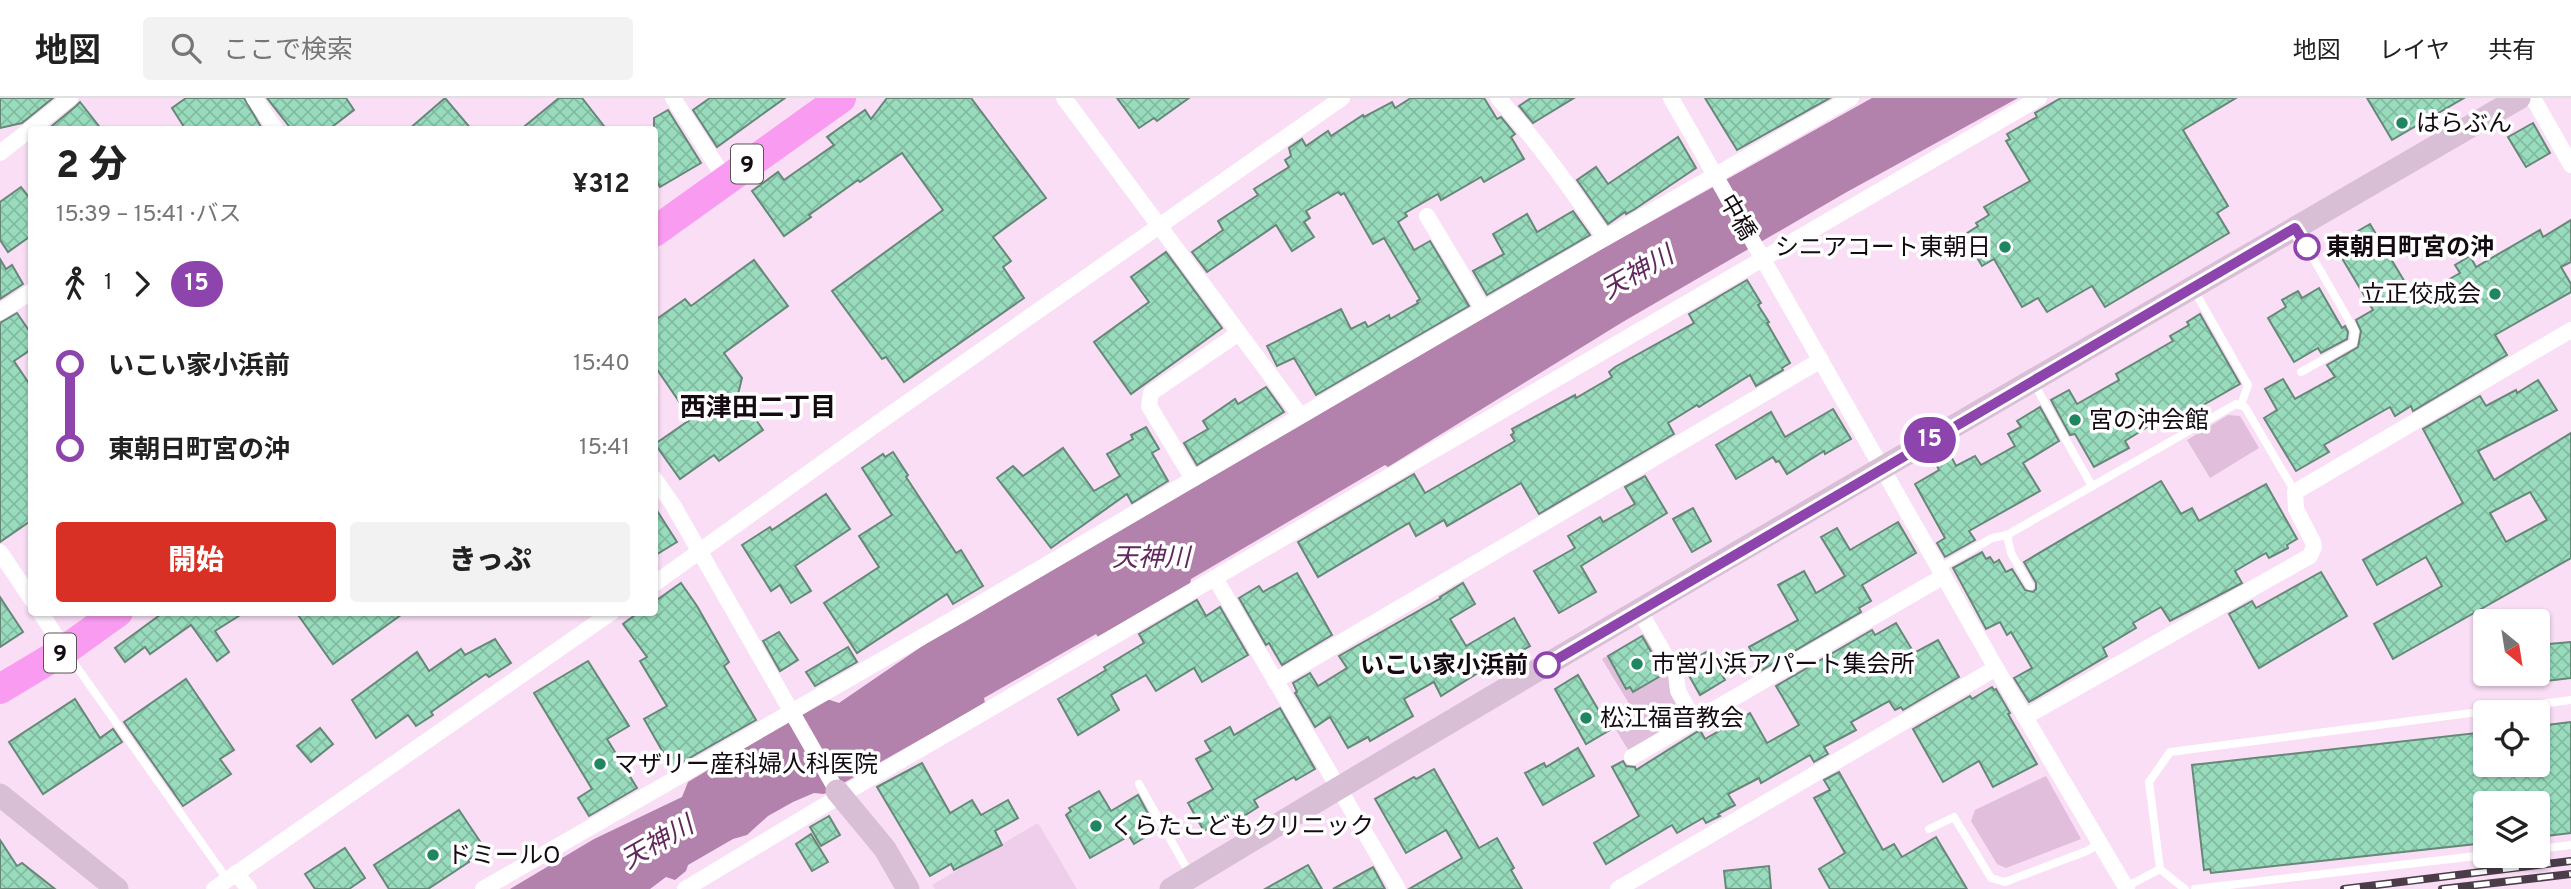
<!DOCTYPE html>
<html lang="ja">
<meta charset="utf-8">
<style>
body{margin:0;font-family:Overpass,"Noto Sans JP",sans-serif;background:#f2f2f2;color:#222;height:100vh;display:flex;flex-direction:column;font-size:26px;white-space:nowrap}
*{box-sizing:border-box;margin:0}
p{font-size:23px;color:#767676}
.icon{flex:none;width:38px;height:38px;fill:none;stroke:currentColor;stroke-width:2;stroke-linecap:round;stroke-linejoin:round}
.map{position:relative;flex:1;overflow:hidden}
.details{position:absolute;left:28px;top:28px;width:630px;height:490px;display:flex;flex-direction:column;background:#fff;border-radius:7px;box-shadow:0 2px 5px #0004}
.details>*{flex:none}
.badge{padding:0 14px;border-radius:23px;font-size:24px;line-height:46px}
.needle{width:46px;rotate:150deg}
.fabs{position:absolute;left:2473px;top:511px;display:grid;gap:14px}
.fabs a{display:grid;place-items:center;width:77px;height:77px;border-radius:7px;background:#fff;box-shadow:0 2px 5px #0004;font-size:35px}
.map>.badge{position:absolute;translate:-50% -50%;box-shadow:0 0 0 4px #fff}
.legs{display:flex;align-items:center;gap:10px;height:77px;padding:0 28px;font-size:23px}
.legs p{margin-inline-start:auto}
.overview{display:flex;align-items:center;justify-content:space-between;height:119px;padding:0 28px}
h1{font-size:38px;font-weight:800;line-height:52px}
.action{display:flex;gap:14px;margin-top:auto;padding:14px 28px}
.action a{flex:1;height:80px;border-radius:7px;background:#d93025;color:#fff;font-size:28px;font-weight:800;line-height:80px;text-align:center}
.action a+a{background:#f2f2f2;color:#222}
ul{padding:0 28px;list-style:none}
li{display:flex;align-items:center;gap:24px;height:84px;font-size:26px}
li i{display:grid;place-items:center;width:10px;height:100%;margin:0 9px;background:currentColor}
li i::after{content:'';width:18px;height:18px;margin:-9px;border:5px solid;border-radius:50%;background:#fff}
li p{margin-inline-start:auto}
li:first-child i{background:linear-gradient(#0000 50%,currentColor 0)}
li:last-child i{background:linear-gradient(currentColor 50%,#0000 0)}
header{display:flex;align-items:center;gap:42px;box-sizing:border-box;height:98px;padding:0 35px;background:#fff;border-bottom:2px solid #e0e0e0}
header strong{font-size:33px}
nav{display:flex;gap:38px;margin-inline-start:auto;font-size:24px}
.search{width:490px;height:63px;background:#f2f2f2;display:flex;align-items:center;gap:18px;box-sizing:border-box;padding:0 24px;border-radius:7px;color:#767676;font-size:26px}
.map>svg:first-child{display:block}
</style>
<header>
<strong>地図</strong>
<div class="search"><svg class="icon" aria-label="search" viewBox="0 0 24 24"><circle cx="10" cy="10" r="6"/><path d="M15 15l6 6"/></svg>ここで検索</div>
<nav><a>地図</a><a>レイヤ</a><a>共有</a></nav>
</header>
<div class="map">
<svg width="2571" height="791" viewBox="0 0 2571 791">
<defs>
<pattern id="building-cross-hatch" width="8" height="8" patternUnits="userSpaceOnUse" patternTransform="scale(1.75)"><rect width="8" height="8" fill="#98dcbd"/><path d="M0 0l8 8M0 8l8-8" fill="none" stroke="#82bba1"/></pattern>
</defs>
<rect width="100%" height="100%" fill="#f9def6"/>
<polygon fill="#efceeb" points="1038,725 1077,791 935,791 932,787"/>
<g fill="#e0bedc">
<polygon points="2228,317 2240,318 2259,350 2210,380 2187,342"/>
<polygon points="1645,535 1673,583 1685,612 1683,624 1630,655 1607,617 1628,604 1602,561"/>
<polygon points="2046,678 2081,741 2006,770 1997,766 1971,723 1975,712"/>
</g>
<polygon fill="#b282ac" points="1872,0 2018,0 1845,95 1621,225 1388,369 1385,367 1191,481 1190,486 1098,539 1096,536 984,600 985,605 824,696 814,695 793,704 768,718 747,737 733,741 688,767 686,773 675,782 666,779 650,791 510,791 594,741 682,699 688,684 827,601 839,605 981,508 1452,235"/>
<g fill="url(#building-cross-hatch)" stroke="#678778" stroke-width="2" fill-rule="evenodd">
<polygon points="0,0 53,0 22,25 0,30"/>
<polygon points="186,0 244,0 261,29 257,32 186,32 172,10"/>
<polygon points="267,0 346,0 354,12 328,32 292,32"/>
<polygon points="445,0 472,32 408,32"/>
<polygon points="559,0 582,0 607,32 520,32"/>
<polygon points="710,0 785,0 717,49 693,12"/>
<polygon points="887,0 971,0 1046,100 993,139 1011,163 1003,169 1024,200 904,284 886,259 882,261 832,193 943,112 902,55 860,84 858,82 809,117 811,119 784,138 752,93 778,74 784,82 834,47 827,39 865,12 871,21"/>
<polygon points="1117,0 1189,0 1157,23 1154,20 1139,30"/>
<polygon points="1411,0 1484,0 1497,21 1501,19 1515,36 1511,39 1524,61 1484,84 1481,79 1441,102 1438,96 1405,115 1407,118 1398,124 1414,152 1430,143 1469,208 1316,297 1294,260 1277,268 1267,248 1341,211 1351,231 1365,224 1368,229 1389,217 1390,221 1418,205 1417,203 1420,201 1384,140 1373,146 1344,95 1341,97 1338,94 1306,113 1310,120 1304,124 1314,139 1292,153 1276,127 1207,174 1192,154 1223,132 1218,123 1258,97 1254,91 1289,69 1285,62 1291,58 1289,50 1302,41 1306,48 1328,33 1331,38 1363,17 1364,19 1392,4 1395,10"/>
<polygon points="1531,0 1574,0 1533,25 1519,8"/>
<polygon points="1705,0 1830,0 1737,52"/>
<polygon points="2061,0 2236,0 2183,32 2228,108 2217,115 2229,135 2105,209 2092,188 2047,214 2038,200 2022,209 1994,161 1982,168 1964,137 1978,128 1976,125 1989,117 1984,109 2030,83 2006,43 2010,41 2007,36 2037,19 2035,15"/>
<polygon points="2367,0 2464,0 2392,42"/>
<polygon points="80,4 102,32 47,32 76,8"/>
<polygon points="668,12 701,65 660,89 654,79 654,20"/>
<polygon points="2533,25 2550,55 2526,69 2508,39"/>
<polygon points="1678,39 1696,70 1635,111 1626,116 1625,114 1608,126 1577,82 1596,69 1608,86"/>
<polygon points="21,89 32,103 32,137 8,154 0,142 0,104"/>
<polygon points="1573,113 1590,137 1487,197 1473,173 1504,156 1493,136 1527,116 1537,134"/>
<polygon points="2571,122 2571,164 2561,169 2571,186 2571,194 2495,237 2507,257 2413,313 2411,308 2395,318 2390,309 2324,347 2329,354 2296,373 2264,320 2277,312 2265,291 2283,281 2295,301 2335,279 2327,267 2358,249 2361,233 2356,222 2373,212 2334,147 2370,126 2415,201 2460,175 2455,167 2470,158 2476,169 2540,132 2543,139"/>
<polygon points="1166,154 1222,230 1131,296 1094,244 1149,204 1131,179"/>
<polygon points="0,161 6,171 12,167 23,186 0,201"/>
<polygon points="754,162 788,208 724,255 742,280 738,296 763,332 719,363 714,357 680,381 655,346 691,321 654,267 654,223 685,201 691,208"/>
<polygon points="1747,182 1761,205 1758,207 1769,224 1767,225 1790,265 1782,270 1783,272 1756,288 1750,277 1699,309 1697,307 1668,325 1674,336 1539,416 1521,385 1447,428 1444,422 1416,438 1409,425 1318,479 1298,444 1414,376 1425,395 1515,343 1511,337 1514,335 1512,331 1575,297 1576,300 1612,279 1609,274 1615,269 1694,225 1689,216"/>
<polygon points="2319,190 2342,230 2345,228 2348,234 2347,241 2321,255 2318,250 2294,264 2268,220 2286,209 2282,202 2298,193 2302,200"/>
<polygon points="17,215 32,237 32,251 14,263 32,290 32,422 0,444 0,225"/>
<polygon points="2200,216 2240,286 2170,326 2165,318 2125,343 2129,350 2094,369 2075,336 2070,337 2051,302 2069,292 2077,306 2119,282 2116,276 2173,243 2170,238 2189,227 2187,224"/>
<path d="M2538,282L2557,312L2478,353L2494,382L2571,335V460L2393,561L2374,526L2442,488L2426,459L2377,487L2363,462L2463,405L2423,331L2480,298L2486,308L2516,292L2517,295ZM2530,394L2547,422L2506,444L2490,415Z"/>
<polygon points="1266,289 1284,314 1197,367 1184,345 1208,331 1203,323 1235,301 1238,306"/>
<polygon points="2040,309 2059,343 2023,365 2040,393 1969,433 1975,442 1945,459 1937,445 1945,440 1915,386 1939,372 1937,368 1952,360 1956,368 1975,358 1981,367 2015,348 2008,336 2021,329 2017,323"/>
<polygon points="1833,311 1851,341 1825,356 1824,353 1787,376 1779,363 1776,364 1773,359 1736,381 1716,347 1771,314 1785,339"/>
<polygon points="1146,329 1159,351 1152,355 1168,383 1132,405 1127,396 1051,450 997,380 1013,368 1023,378 1063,350 1094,393 1120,378 1107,356 1133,341 1131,337"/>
<polygon points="893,354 908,377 906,379 956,455 961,452 983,488 953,506 947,496 857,555 824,505 879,469 859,438 892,417 862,370 883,356 885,359"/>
<polygon points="1645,378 1667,415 1581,468 1596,494 1559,515 1534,473 1575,450 1568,438 1600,419 1603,424 1635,406 1625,389"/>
<polygon points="2161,383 2181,416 2192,410 2199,423 2266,386 2297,441 2287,447 2288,450 2269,460 2266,455 2235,473 2242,485 2193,511 2170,523 2161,509 2133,525 2136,530 2103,550 2107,558 2029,604 2014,580 2032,570 2011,534 2007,537 2000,524 1986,531 1953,470 1982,454 1986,461 1990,459 1994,465 1999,462 2006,474 2012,471 2025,492 2033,494 2036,491 2036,485 2024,464"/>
<polygon points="826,396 850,431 795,468 811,493 791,505 780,487 771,493 742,447 770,429 772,432"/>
<polygon points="654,408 677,444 654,458"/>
<polygon points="1693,410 1711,443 1692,454 1673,421"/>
<polygon points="1898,424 1916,455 1862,487 1871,503 1859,510 1861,514 1762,572 1749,549 1798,522 1778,487 1804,473 1816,495 1845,478 1821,439 1837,430 1850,452"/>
<polygon points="2321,474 2347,518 2259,570 2229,516 2252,503 2256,510"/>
<polygon points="1297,475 1332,537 1282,567 1269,545 1266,547 1239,500 1259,488 1263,494"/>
<polygon points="681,485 697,508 729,564 724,568 756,622 672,670 644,621 667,608 640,563 647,559 623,526 639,514 654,514 654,504"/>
<polygon points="1463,485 1475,506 1450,521 1466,548 1514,520 1530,548 1507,561 1505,558 1441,598 1434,584 1404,601 1413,618 1370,643 1368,639 1348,650 1330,619 1315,629 1295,595 1297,594 1293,585 1310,575 1318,588 1347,570 1339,558 1441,500 1440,499"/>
<polygon points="0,499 23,534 0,549"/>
<polygon points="1197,502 1206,518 1220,509 1248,557 1202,584 1194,570 1156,593 1146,577 1111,597 1119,612 1078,637 1058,601 1106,572 1104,569 1144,545 1139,536"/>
<polygon points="164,514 245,514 215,533 229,554 217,563 191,527 150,556 145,549 125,564 115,550"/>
<polygon points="296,514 405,514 333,566"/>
<polygon points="1896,525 1914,555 1938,542 1959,579 1903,612 1901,609 1895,612 1889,603 1851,624 1856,632 1824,649 1828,656 1814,664 1810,657 1761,685 1759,680 1728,696 1735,707 1718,716 1720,718 1706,725 1703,720 1677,735 1672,727 1606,766 1594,745 1639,718 1612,669 1623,663 1626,668 1635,669 1636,672 1700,632 1705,641 1750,615 1767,645 1799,627 1776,588 1872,532 1875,537"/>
<polygon points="779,534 798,562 780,573 763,543"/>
<polygon points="1642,538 1664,576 1633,594 1630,589 1626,591 1608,558"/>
<polygon points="495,541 511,565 489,579 486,576 431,614 433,617 416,628 408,617 376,640 352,602 417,554 429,573 461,551 465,557"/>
<polygon points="2571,544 2571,580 2538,584 2538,547"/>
<polygon points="848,549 857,564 815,588 806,574"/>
<polygon points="1708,553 1725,582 1700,597 1683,567"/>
<polygon points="588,563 629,628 607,641 637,690 589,718 578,700 592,691 534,595"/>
<polygon points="1578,577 1610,632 1586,646 1555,591"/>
<polygon points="186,581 234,652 220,661 231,676 183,708 124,624"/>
<polygon points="1992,589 1994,592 1996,591 2010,615 2008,616 2037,666 1993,689 1979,663 1943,684 1913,631 1970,598 1972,601"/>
<polygon points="75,601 100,640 113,631 122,644 43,696 9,644"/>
<polygon points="1280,610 1315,671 1296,682 1294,679 1254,702 1258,709 1233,725 1229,718 1204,733 1188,705 1213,691 1196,661 1211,653 1205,643 1230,629 1234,637"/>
<polygon points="2571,624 2571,735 2538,739 2538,705 2485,705 2485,745 2211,775 2210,771 2204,772 2192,667 2485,634 2485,667 2538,667 2538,628"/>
<polygon points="320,630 333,646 311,664 297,648"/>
<polygon points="1578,650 1594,678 1543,707 1525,675 1544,665 1546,669"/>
<polygon points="922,665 950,715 972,702 981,717 1008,702 1018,720 995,733 1002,747 954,772 951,766 930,778 877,689"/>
<polygon points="1434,671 1479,750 1497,740 1514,770 1511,772 1522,791 1409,791 1462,760 1446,732 1406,755 1375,701 1414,679 1416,681"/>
<polygon points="1839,674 1883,752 1894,746 1902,759 1936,739 1967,791 1830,791 1819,771 1845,755 1814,700 1830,692 1824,682"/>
<polygon points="1099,693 1111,713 1138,697 1157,732 1134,746 1129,738 1090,760 1066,717 1071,713 1069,710"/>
<polygon points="459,712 485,751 468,762 469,764 428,791 389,791 374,767"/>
<polygon points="829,718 840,737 821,748 810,729"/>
<polygon points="811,736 828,764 812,773 796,746"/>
<polygon points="0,742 17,768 22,765 55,791 0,791"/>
<polygon points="345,750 365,780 349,791 315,791 305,776"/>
<polygon points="1308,767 1322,791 1265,791"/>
<polygon points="1769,768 1771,791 1726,791 1724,773"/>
<polygon points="1373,769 1385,791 1333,791"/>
</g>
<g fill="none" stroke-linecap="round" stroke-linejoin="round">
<g stroke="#fff" stroke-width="8">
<polyline points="2297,132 2355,233 2353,245 2301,274"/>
<polyline points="2194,192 2248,287 2241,307"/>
<polyline points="2033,284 2092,388"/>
<polyline points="2007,437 2011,455 2030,488"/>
<polyline points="1940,470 1992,440 2007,437 2236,306 2245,309 2295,394"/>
<polyline points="69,558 227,781"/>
<polyline points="1139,686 1191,778"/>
<polyline points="1929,731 1954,719 1991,780 2005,784 2087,753 2100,745"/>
<polyline points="2538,751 2571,747"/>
<polyline points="2126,789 2160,771"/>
<polyline points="2185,791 2160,771 2149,684 2170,654 2571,602"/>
<polyline points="2195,791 2485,757"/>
</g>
<g stroke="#fff" stroke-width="16">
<polyline points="254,0 276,32"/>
<polyline points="673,0 726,82"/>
<polyline points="1064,0 1300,317"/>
<path d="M1498,0C1538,44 1571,91 1605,140"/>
<polyline points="1671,0 1996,570 2127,791"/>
<polyline points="2533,0 2571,67"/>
<polyline points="0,55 70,0"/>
<polyline points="1427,118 1483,211"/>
<polyline points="0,214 32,193"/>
<polyline points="654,380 673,407 837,693"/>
<polyline points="1193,381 1149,308 1151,295 1239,235"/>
<polyline points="0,454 32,502"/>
<polyline points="1215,480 1398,791"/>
<polyline points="654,486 878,325 1342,0"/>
<polyline points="1639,512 1676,576 1678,593 1694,622"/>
<polyline points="40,514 65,552"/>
<polyline points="1275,583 1821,262"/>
<polyline points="2025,619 2310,458 2314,449 2313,444 2296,411 2295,394 2571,232"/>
<polyline points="1632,659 1944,478"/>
<polyline points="236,775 249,791"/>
<polyline points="214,791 612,514"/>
<polyline points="483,791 969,512 1605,140 1851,0"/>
<polyline points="685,791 840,698 2039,0"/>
<polyline points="1618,791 1996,570"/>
</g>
<g stroke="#d9bfd6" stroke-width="23">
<polyline points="837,693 885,751 908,791"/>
<polyline points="0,697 117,791"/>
<path d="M1171,791C1617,521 2069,262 2519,0"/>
</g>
<g stroke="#f99bf0" stroke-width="30">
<polyline points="654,134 841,0"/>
<polyline points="0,591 65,552 118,514"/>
</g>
<g stroke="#4a3d49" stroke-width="8">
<g id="rail">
<polyline points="2344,791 2571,763"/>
<polyline points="2442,791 2571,776"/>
</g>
</g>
<use href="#rail" stroke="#fff" stroke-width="5" stroke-dasharray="16" stroke-linecap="butt"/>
</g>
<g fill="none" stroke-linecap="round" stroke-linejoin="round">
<g stroke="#fff" stroke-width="16">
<polyline id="line-1" points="1547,567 2295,130 2307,149"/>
</g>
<use href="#line-1" stroke="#8e44ad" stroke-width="10"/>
</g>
<g fill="#1f8662" stroke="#fff" stroke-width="2.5">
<circle cx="2402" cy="25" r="7"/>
<circle cx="2005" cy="149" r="7"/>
<circle cx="2495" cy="196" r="7"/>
<circle cx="2075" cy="322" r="7"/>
<circle cx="1637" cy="566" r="7"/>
<circle cx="1586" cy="620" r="7"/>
<circle cx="600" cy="666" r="7"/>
<circle cx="1096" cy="728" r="7"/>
<circle cx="433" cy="757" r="7"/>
</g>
<g fill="#fff" stroke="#8e44ad" stroke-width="3.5">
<circle cx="2307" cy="149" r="12"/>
<circle cx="1547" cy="567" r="12"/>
</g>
<g text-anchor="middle" stroke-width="7" stroke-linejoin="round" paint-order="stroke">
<g fill="#fff" stroke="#5a5459" stroke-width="2">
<rect x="731" y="46.5" width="32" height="39" rx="5"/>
<rect x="44" y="535.5" width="32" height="39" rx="5"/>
</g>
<g font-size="23" font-weight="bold" fill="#130a12">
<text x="747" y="74">9</text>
<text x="60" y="563">9</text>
</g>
<g font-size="24" fill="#130a12" stroke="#fff" text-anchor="start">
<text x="2416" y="33">はらぶん</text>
<text x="1991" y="157" text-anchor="end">シニアコート東朝日</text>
<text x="2481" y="204" text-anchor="end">立正佼成会</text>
<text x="2089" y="330">宮の沖会館</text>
<text x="1651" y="574">市営小浜アパート集会所</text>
<text x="1600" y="628">松江福音教会</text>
<text x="614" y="674">マザリー産科婦人科医院</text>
<text x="1110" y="736">くらたこどもクリニック</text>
<text x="447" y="765">ドミールO</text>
</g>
<g font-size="24" fill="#130a12" stroke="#fff">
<text transform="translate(1738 119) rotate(60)" y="8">中橋</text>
</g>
<g font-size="24" font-weight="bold" fill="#130a12" stroke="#fff" text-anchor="start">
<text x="2326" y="157">東朝日町宮の沖</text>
<text x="1528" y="575" text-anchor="end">いこい家小浜前</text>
</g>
<g font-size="26" font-style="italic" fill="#62285e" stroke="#fff">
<text transform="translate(1637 174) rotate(-30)" y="9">天神川</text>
<text x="1151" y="468">天神川</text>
<text transform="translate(657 744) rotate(-30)" y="9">天神川</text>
</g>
<g font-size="26" font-weight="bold" fill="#130a12" stroke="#fff">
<text x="758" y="318">西津田二丁目</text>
</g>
</g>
</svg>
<div class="fabs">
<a><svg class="needle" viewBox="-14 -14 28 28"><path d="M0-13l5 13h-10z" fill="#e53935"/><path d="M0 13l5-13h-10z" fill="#767676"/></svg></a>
<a><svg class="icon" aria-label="locate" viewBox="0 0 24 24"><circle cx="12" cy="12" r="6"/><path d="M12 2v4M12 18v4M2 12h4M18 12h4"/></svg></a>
<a><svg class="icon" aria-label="layers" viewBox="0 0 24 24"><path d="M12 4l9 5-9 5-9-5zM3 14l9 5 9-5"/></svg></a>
</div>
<b class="badge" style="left:1930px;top:342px;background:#8e44ad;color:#fff">15</b>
<section class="details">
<div class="overview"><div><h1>2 分</h1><p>15:39 – 15:41 · バス</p></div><b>¥312</b></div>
<div class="legs"><svg class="icon" aria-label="walk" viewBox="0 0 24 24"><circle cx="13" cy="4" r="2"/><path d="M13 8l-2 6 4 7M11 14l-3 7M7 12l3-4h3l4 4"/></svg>1<svg class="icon" aria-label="forward" viewBox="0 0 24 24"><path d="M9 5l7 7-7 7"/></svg><b class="badge" style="background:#8e44ad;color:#fff">15</b></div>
<ul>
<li><i style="color:#8e44ad"></i><b>いこい家小浜前</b><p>15:40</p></li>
<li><i style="color:#8e44ad"></i><b>東朝日町宮の沖</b><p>15:41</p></li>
</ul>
<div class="action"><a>開始</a><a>きっぷ</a></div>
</section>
</div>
